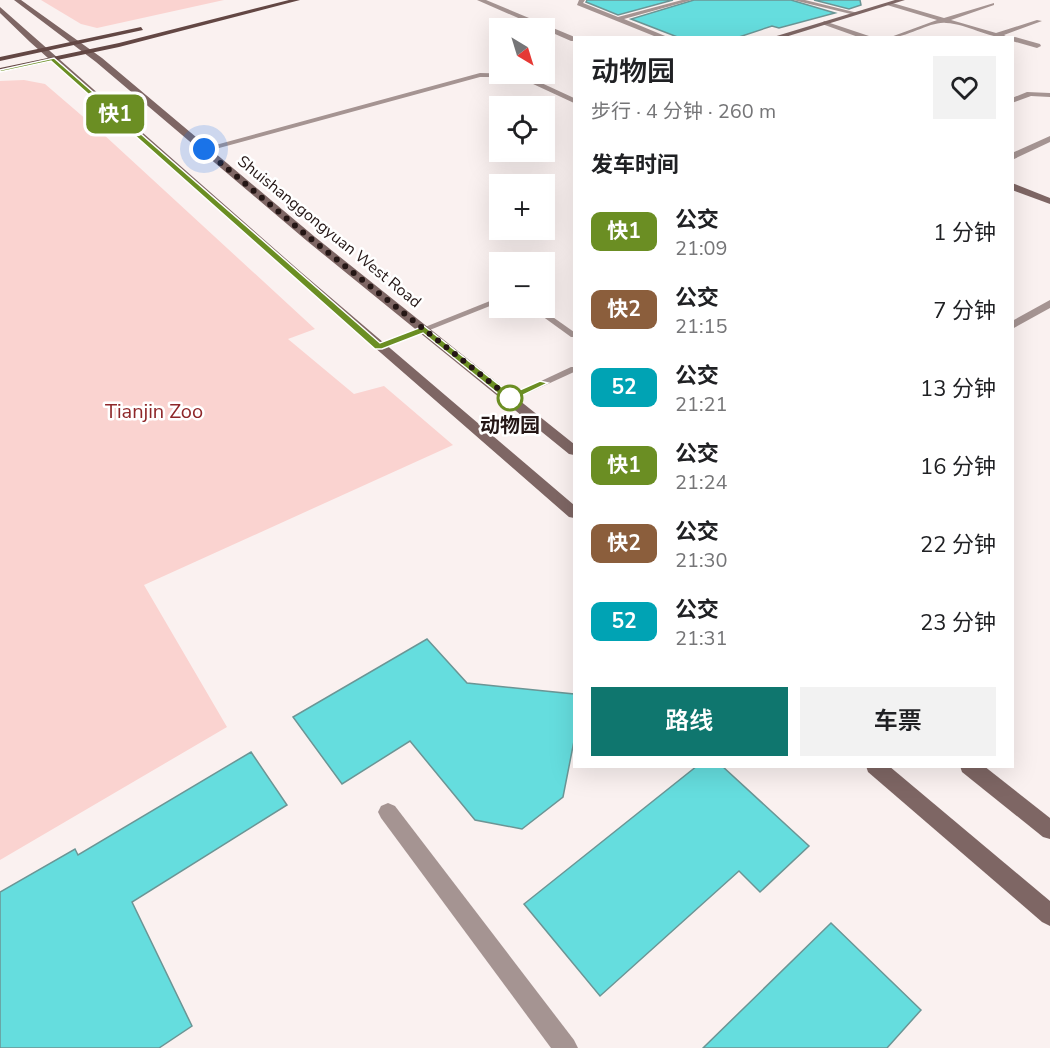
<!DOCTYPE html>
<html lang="zh">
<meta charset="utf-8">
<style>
body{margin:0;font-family:"Nunito Sans","Noto Sans SC",sans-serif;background:#f2f2f2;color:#202124;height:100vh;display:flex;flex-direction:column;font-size:22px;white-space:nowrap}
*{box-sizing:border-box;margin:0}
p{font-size:20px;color:#757577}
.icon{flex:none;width:33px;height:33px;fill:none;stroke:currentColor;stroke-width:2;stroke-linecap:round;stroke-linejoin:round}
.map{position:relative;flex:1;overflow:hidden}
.side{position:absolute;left:573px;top:36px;width:441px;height:732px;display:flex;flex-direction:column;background:#fff;border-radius:0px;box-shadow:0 6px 24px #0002}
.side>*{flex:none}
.badge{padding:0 12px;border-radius:9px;font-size:21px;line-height:39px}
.needle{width:39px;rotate:142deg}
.tools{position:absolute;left:489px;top:18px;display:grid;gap:12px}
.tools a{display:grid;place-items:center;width:66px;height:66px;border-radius:0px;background:#fff;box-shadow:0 6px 24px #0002;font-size:30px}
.you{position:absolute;width:30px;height:30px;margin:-15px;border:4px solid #fff;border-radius:50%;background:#1a73e8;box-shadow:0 0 0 9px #1a73e833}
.map>.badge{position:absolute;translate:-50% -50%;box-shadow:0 0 0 3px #fff}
h2{padding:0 18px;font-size:22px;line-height:54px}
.round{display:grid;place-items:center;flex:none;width:63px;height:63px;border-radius:0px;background:#f2f2f2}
.summary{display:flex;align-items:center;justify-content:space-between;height:102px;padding:0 18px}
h1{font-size:28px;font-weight:600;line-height:45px}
.primary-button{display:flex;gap:12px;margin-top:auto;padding:12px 18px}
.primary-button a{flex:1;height:69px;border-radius:0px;background:#0f766e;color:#fff;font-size:24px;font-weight:600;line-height:69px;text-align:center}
.primary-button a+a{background:#f2f2f2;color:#202124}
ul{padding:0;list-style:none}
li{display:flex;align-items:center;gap:18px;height:78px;padding:0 18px}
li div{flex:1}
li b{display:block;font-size:22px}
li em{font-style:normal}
li .badge{min-width:66px;font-weight:700;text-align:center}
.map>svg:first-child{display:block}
</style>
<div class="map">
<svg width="1050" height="1048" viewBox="0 0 1050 1048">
<rect width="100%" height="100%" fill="#faf1f0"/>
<g fill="#fad3d0">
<polygon points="41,0 224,0 97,28 81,24"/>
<polygon points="24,80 45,84 102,133 315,329 288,339 354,394 384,386 453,445 144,585 227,727 0,860 0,81"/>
</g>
<g fill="#65ddde" stroke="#6b9595" stroke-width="1.5">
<polygon points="587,0 673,0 618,15 586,2"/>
<polygon points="694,0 791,0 835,13 779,28 772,26 736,38 680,38 631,19"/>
<polygon points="814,0 860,0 861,5 849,9"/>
<polygon points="427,639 467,683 574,694 574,741 563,797 522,829 475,820 410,741 342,784 293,717"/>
<polygon points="251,752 287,805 132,902 192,1026 159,1048 0,1048 0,892 75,849 78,855"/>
<polygon points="697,766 722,766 809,846 760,892 739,871 600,996 524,904"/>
<polygon points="831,923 921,1010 887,1048 703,1048"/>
</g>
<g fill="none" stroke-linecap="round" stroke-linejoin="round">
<g fill="#a59492" fill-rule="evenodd">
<polygon points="500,297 500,302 382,349 379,350 375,347"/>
<polygon points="531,308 540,308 574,332 574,337 571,337"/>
<polygon points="571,367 574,367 574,372 513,400 510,401 505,398"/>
</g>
<g fill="#a59492" fill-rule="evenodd">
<polygon points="477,0 486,0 577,38 574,41 571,41"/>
<polygon points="579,0 585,0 583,3 618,17 682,0 692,0 624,19 670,38 659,38 577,5"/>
<polygon points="793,0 805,0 858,13 855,15"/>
<path d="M889,2L944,18L994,3V5L951,20L996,33L1037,20L1042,21L1004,35L1009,38C987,38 968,24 946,23C931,21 907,38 888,38L937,20L887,5Z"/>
<polygon points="824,21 872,37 873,38 861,38 822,24"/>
<polygon points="1015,37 1040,44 1041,46 1037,48 1012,41 1012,38 1009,38"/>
<polygon points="480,73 522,74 574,98 574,103 518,77 480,77 208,151 201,149"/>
<polygon points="1027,92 1050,93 1050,97 1031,96 1012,103 1012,98"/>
<polygon points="1050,136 1050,142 1012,160 1012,153"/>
<polygon points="1050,300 1050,308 1012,329 1012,321"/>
<polygon points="388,803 395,806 574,1040 578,1048 551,1048 381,818 378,812 381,806"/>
</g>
<g fill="#7e6664" fill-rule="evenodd">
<polygon points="14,0 21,0 102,58 315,237 574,444 574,455 569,454 307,241 96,62"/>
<polygon points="895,0 905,0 782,38 770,38"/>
<polygon points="0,7 302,273 574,505 574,518 569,517 295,278 30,42 0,13"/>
<polygon points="1012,183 1050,198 1050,204 1012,190"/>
<polygon points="866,766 889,766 1050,901 1050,926 1042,922 868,772"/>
<polygon points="960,766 984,766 1050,818 1050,839 1043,837 962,772"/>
</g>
<g fill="#634744" fill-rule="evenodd">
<polygon points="289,0 300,0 119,47 0,72 0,68 119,43"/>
<polygon points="141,27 143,30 0,61 0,57"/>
</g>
</g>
<polygon fill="#6b8e23" stroke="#fff" stroke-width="1.5" points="54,58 380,343 424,326 511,394 540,381 548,383 513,400 506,400 423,333 382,349 375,349 51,61 0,72 0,70"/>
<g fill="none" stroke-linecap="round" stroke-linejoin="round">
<polyline stroke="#241615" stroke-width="6" stroke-dasharray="0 10.8" points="204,149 311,239 510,398"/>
</g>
<circle fill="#fff" stroke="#6b8e23" stroke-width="3" cx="510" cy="398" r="12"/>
<g text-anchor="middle" stroke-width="5" stroke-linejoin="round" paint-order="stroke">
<g font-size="16" fill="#241615" stroke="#fff">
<text transform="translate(330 231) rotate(39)" y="6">Shuishanggongyuan West Road</text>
</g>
<g font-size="20" fill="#8e2729" stroke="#fff">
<text x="154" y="418">Tianjin Zoo</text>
</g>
<g font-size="20" font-weight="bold" fill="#241615" stroke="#fff">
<text x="510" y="432">动物园</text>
</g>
</g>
</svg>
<div class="tools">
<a><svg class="needle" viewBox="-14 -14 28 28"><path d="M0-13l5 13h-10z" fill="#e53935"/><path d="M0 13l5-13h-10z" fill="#757577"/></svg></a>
<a><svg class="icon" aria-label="locate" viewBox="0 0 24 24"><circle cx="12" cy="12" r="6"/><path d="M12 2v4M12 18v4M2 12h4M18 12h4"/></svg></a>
<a>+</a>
<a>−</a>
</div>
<div class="you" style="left:204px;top:149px"></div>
<b class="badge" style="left:115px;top:114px;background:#6b8e23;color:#fff">快1</b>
<section class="side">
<div class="summary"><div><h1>动物园</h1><p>步行 · 4 分钟 · 260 m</p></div><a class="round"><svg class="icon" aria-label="heart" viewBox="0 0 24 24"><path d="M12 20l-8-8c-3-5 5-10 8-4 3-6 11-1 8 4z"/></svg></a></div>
<h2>发车时间</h2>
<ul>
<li><span class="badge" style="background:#6b8e23;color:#fff">快1</span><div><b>公交</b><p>21:09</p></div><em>1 分钟</em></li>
<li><span class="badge" style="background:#8b5e3c;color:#fff">快2</span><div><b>公交</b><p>21:15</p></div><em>7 分钟</em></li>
<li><span class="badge" style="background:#00a3b4;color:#fff">52</span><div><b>公交</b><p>21:21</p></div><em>13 分钟</em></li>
<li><span class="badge" style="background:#6b8e23;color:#fff">快1</span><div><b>公交</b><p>21:24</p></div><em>16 分钟</em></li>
<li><span class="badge" style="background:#8b5e3c;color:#fff">快2</span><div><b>公交</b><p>21:30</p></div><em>22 分钟</em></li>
<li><span class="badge" style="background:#00a3b4;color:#fff">52</span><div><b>公交</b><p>21:31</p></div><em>23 分钟</em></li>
</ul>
<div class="primary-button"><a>路线</a><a>车票</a></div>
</section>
</div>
